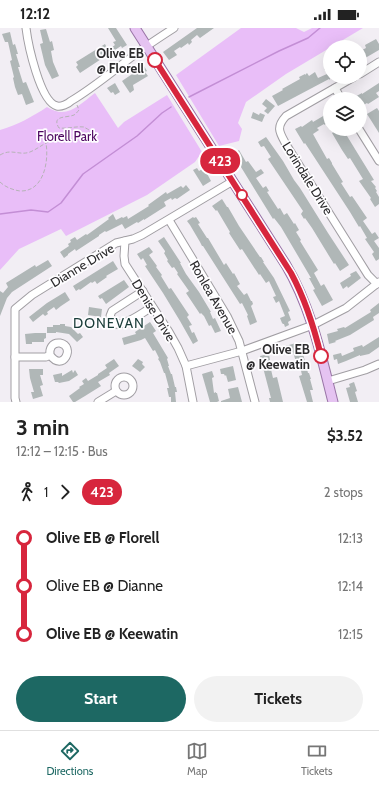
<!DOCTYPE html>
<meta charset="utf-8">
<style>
body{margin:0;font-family:Cabin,sans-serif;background:#f2f2f2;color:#222;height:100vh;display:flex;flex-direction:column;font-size:15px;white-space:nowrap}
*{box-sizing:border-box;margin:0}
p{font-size:13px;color:#767676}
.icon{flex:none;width:22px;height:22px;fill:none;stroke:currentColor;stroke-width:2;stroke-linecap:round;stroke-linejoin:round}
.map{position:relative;height:374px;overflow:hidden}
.drawer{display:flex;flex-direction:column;background:#fff;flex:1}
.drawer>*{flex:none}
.badge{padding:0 8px;border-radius:13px;font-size:14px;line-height:26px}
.tools{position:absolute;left:323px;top:12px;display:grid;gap:8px}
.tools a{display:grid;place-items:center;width:44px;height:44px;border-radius:50%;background:#fff;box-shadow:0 4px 16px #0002;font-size:20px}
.map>.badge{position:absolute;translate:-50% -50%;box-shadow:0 0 0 2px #fff}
.legs{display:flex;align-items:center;gap:6px;height:44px;padding:0 16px;font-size:13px}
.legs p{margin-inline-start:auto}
.head{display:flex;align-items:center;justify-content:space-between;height:68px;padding:0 16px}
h1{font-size:22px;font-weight:700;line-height:30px}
.button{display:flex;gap:8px;margin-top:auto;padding:8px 16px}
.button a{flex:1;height:46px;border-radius:24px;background:#1d6863;color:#fff;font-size:16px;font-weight:700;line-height:46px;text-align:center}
.button a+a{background:#f2f2f2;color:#222}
ul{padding:0 16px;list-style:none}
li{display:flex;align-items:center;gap:14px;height:48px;font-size:15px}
li i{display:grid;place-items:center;width:6px;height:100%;margin:0 5px;background:currentColor}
li i::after{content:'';width:10px;height:10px;margin:-5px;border:3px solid;border-radius:50%;background:#fff}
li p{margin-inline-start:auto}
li:first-child i{background:linear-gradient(#0000 50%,currentColor 0)}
li:last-child i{background:linear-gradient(currentColor 50%,#0000 0)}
.status{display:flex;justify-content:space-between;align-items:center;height:28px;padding:0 20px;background:#fff;direction:ltr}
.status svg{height:11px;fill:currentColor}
.tabs{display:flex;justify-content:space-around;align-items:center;height:56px;border-top:1px solid #e0e0e0;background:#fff;font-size:11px;color:#767676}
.tabs a{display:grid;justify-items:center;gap:2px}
.tabs .selected{color:#1d6863}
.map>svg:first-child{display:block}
</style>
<div class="status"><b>12:12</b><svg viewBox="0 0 49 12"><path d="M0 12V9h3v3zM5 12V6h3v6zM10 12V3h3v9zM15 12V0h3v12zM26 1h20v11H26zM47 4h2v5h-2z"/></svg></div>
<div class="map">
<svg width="379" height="374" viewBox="0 0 379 374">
<rect width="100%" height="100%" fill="#f2eef4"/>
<g fill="#e9bef8">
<polygon points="241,0 296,0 304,4 312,0 363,0 286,46 246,74 238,95 242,101 239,113 219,118 176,47"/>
<path d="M95,65L118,100L124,94L167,67L202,124L195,134L147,167L66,208L61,201L19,221L0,242V102C17,97 32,89 47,79C67,92 79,77 95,65Z"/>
</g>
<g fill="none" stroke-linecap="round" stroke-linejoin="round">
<g stroke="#c38ed5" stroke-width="1.5">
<polyline points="189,69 279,23 308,10 320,0"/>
<polyline points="0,186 31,182 48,184 61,175 83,146 137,108 162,85 171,79"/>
</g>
</g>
<g fill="#b0b7b7">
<polygon points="108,0 116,0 127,17 122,20 121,18 80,45 76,39 78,37 76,34 105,16 108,22 115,17 113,14 116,13"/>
<polygon points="197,0 214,0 200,10 197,7 191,12 192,14 189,17 188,15 181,20 180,19 174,23 177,27 169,32 163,24"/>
<polygon points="46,1 50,14 52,13 54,22 51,23 53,34 59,48 52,51 45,37 40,16 43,15 40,2"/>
<polygon points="10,4 13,17 15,16 18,26 16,26 20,39 18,39 23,55 26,54 34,74 26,77 22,66 18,67 15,59 13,50 14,49 10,33 12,32 8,14 5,14 2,6"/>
<polygon points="376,11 379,16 379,22 360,33 360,23 366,20 365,17"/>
<polygon points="330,37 330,52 329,51 278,78 272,68 283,62 282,61 300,51 299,49 305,46 305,47 307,45 309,48 315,44 318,50 327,46 324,41"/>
<polygon points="144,38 147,43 145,44 148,48 133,57 134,62 130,65 122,53"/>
<polygon points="115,55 120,64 115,67 113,64 111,65 107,60"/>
<polygon points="379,55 379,63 376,65 379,69 368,76 367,75 360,79 360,71 351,71 362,65 362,66"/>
<polygon points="266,71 275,78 268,86 264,83 267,80 262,76"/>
<polygon points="377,80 379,83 379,105 367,86"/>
<polygon points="253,84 259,87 260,85 265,87 262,94 251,90"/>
<polygon points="330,84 330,93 324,97 324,96 317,100 319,102 313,106 327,131 329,130 332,135 332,136 343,154 341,155 350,169 352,168 367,190 363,193 372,206 375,204 379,210 374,213 379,220 379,231 376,233 372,226 374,224 365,211 367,210 360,198 359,199 350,184 305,115 304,116 295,101 301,98 302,99 312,92 313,94"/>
<polygon points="338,101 342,101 347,108 374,152 371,153 376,159 375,160 377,163 376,164 379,169 379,176 375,179 370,171 371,170 359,153 363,151 350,130 348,131 342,122 332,105"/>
<polygon points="266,109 283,133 294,152 300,160 328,205 349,237 340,243 335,235 334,236 312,200 305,190 304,191 301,186 303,183 268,131 271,129 264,118 261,119 258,114"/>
<polygon points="239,122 246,134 248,133 256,144 261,141 264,145 256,150 263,160 266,158 269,163 267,164 278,181 280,180 284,187 287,185 294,196 295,195 299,202 296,204 301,212 300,213 318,242 314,245 321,258 324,256 333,272 322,278 313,262 315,261 309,250 311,250 281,199 274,190 273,191 233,126"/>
<polygon points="197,140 199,143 204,140 211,153 203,158 193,142"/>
<polygon points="186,157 190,162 177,171 175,170 172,172 171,170 164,174 166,178 144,192 144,191 138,195 137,194 125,201 122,196 106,204 105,203 99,207 99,208 76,223 75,221 68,226 68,227 64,230 60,224 69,218 68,216 71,214 70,212 75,209 77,212 86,206 87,207 109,191 108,190 113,186 116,192 122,189 123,190 127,188 128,191 149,178 148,177 166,164 167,166 181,158 183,160"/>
<polygon points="222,171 227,179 228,179 239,198 260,229 261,229 264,234 263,234 274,250 290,283 288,284 291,292 288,294 289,297 285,299 284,296 283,296 282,295 280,290 285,288 279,273 276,275 273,269 276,268 269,253 266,255 260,246 259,247 242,221 240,222 229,205 230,204 217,182 216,183 212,178"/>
<polygon points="193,189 194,190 196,189 200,195 198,196 207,210 208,210 224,237 226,235 233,246 234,245 240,256 237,258 244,267 247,265 251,273 252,273 253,276 251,278 257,294 250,297 247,288 248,287 242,275 240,276 203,218 202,218 200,214 190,197 187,193"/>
<polygon points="164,209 181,235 180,235 186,246 199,264 211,284 210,284 213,291 215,290 221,303 215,305 211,297 209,298 204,288 201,285 200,286 186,265 189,263 177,246 178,245 174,239 172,240 167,233 168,232 164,225 165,224 165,223 158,213"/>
<polygon points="149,219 153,224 149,227 157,238 156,239 162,247 161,248 169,261 171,260 189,287 187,289 192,297 189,298 192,305 194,304 198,313 193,316 180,293 163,265 145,238 147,237 143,230 141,232 137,226"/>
<polygon points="48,232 52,238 12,264 7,270 0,288 0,263 3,265 8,259 6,255 35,237 36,239"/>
<polygon points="113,233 118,241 106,248 107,249 97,256 95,253 92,255 91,254 80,262 79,261 76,263 73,258"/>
<polygon points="356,243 361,250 348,260 347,258 343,261 340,255 351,248 350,246"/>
<polygon points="124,252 129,259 106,276 102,270 100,271 98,268"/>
<polygon points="65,264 70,272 61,278 56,282 54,279 47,284 48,286 45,288 43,286 33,294 29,289 47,275"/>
<polygon points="379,275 379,285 373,289 374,292 350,307 335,313 336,314 329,316 327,306 338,303 337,301 344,299 345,300 371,284 370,282"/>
<polygon points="89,279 102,281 101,289 88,287"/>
<polygon points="150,294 156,303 153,305 168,330 167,331 169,338 168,338 171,346 172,346 175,359 176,359 177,364 175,364 176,374 171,374 171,369 169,369 167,360 169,360 165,345 164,345 160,334 158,331 159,330 155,322 153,323 145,310 141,312 124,317 122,310 136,306 135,304"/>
<polygon points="60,296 65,296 65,298 71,299 78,306 80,305 83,309 77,314 69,306 56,304 56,305 47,305 47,299 53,299 53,297 60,297"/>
<polygon points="35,305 46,305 46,310 44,311 44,314 32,314 32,316 26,316 25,306"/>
<polygon points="379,309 379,319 369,326 360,328 360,327 346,333 338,336 337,331 334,332 333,327 341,325 342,328 354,323 353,320 362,317 363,319"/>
<polygon points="300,314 308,345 309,345 311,351 310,351 313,362 310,362 313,374 307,374 299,348 302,347 299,334 296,334 293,324 287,325 285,318"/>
<polygon points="269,326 270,332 269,333 273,350 277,349 283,374 270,374 269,370 271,370 260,328"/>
<polygon points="114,331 119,338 109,345 110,347 98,354 101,358 85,368 75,374 73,374 69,368 80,360 79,359 84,356 82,353 86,350 88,353 98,347 98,346 107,340 105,337"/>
<polygon points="138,331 143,334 142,336 145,339 140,344 132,338"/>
<polygon points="233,338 236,352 228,354 226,347 225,348 224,346 221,346 220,341"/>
<polygon points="29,341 43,341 43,347 40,347 43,357 40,358 43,368 33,371 31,364 34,364 30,350"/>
<polygon points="72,342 73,345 75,342 78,347 69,353 59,355 58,354 55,354 53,347 62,345 62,348"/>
<polygon points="212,343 214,349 212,350 214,365 216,364 216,365 217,365 219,373 217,374 210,374 202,346"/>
<polygon points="354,354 357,363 355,364 358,374 350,374 346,360 350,359 349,356"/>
<polygon points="238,359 242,374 221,374 221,373 230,370 228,361"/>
</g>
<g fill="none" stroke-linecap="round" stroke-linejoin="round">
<g stroke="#a19ea3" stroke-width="9">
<g id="minor">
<path d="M26,0C28,16 40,74 57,78C61,79 68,76 71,73C93,60 113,43 133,28C146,18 160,9 174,0"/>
<polyline points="360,46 379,34"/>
<path d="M354,49L286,88C275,100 280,105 287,118L368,247L377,256"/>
<polyline points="335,60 341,71"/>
<polyline points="359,101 379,133"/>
<polyline points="169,192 227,288 239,313 255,374"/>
<polyline points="125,213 124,228 125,236 169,304 178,320 186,338 193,374"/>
<path d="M143,263L112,283L110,288L115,296C126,298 143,284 152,279"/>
<path d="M15,329H46L50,327C49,321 52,314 60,315C76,318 63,345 50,327"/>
<polyline points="186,338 242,323 313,297 346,280 379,254"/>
<circle cx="124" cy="358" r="9"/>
<polyline points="328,353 365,342 379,336"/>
<polyline points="16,374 15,370 15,281 32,267 116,215 133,211 142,207 233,153"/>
<polyline points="98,374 116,363"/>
</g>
</g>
<g stroke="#9974a6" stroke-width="11">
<path id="major" d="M135,0L286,237C311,279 321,327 333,374"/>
</g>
<g stroke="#b6b3b7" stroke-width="1" stroke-dasharray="4 2" stroke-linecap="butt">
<path d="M0,127C12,120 19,128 30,124C40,120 47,112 58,111C62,110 66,110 70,111C75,111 81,114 86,112C89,111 92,106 89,102C88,101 85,100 84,99C76,98 67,101 59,100C51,87 67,90 74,87C77,85 77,84 79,82L77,77"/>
<path d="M0,154C5,159 13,162 20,163C44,164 49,133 46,115"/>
</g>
<use href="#minor" stroke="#fff" stroke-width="7"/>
<use href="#major" stroke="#e5c3f1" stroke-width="9"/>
</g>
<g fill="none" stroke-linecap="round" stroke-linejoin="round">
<g stroke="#fff" stroke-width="9">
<path id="line-1" d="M155,32L291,245C305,271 314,299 321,328"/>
</g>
<use href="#line-1" stroke="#d7263d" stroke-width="6"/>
</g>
<g fill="#fff" stroke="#d7263d" stroke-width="2">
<circle cx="155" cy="32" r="7"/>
<circle cx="242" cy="167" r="5"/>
<circle cx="321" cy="328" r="7"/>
</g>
<g text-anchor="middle" stroke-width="3.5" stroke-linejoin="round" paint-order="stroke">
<g font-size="13" font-weight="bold" fill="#2c2b2d" stroke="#fefdff" text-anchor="end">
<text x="144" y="30">Olive EB<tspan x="144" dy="15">@ Florell</tspan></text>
<text x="310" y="326">Olive EB<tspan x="310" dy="15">@ Keewatin</tspan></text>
</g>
<g font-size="13" fill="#4d0660" stroke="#fefdff">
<text x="67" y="113">Florell Park</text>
</g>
<g font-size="13" fill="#2c2b2d" stroke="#fefdff">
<text transform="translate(308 150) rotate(58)" y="5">Lorindale Drive</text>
<text transform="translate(82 237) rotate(-31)" y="5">Dianne Drive</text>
<text transform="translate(214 269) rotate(60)" y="5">Ronlea Avenue</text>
<text transform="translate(154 282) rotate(58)" y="5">Denise Drive</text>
</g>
<g font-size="14" letter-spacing="1" fill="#1a3c39" stroke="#fefdff">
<text x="109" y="300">DONEVAN</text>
</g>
</g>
</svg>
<div class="tools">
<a><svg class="icon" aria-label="locate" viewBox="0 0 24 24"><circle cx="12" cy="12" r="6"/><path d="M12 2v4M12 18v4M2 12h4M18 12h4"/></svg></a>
<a><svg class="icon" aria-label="layers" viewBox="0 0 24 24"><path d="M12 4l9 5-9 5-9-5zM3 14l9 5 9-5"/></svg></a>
</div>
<b class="badge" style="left:220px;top:133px;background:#d7263d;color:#fff">423</b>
</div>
<section class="drawer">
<div class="head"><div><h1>3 min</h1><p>12:12 – 12:15 · Bus</p></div><b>$3.52</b></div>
<div class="legs"><svg class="icon" aria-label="walk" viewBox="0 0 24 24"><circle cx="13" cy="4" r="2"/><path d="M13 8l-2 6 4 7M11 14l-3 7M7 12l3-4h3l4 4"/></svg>1<svg class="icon" aria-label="forward" viewBox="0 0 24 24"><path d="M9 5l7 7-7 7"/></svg><b class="badge" style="background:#d7263d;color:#fff">423</b><p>2 stops</p></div>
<ul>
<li><i style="color:#d7263d"></i><b>Olive EB @ Florell</b><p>12:13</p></li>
<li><i style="color:#d7263d"></i><span>Olive EB @ Dianne</span><p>12:14</p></li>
<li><i style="color:#d7263d"></i><b>Olive EB @ Keewatin</b><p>12:15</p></li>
</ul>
<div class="button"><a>Start</a><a>Tickets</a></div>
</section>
<nav class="tabs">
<a class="selected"><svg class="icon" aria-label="directions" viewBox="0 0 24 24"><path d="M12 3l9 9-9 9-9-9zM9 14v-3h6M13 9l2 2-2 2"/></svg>Directions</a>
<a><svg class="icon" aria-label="map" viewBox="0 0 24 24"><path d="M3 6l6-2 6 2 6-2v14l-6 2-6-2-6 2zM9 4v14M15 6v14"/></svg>Map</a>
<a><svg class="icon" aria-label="tickets" viewBox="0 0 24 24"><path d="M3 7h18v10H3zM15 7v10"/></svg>Tickets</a>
</nav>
